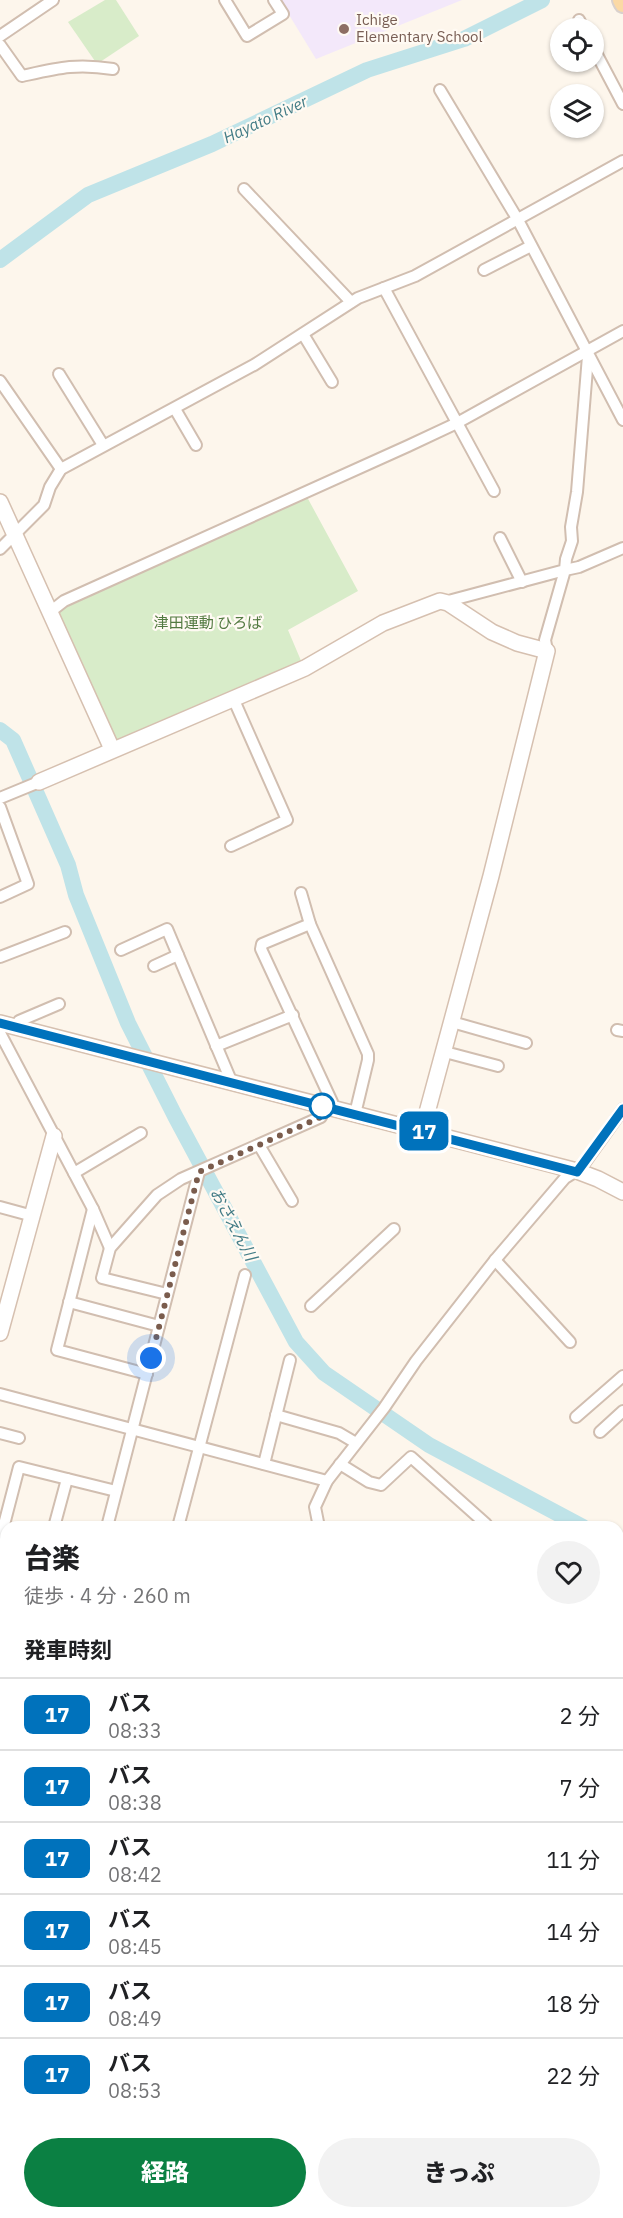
<!DOCTYPE html>
<html lang="ja">
<meta charset="utf-8">
<style>
body{margin:0;font-family:"IBM Plex Sans","Noto Sans JP",sans-serif;background:#f2f2f2;color:#202124;height:100vh;display:flex;flex-direction:column;font-size:22px;white-space:nowrap}
*{box-sizing:border-box;margin:0}
p{font-size:20px;color:#757577}
.icon{flex:none;width:33px;height:33px;fill:none;stroke:currentColor;stroke-width:2;stroke-linecap:round;stroke-linejoin:round}
.map{position:relative;flex:1;overflow:hidden}
.sheet{position:absolute;left:0px;top:1521px;width:624px;height:698px;display:flex;flex-direction:column;background:#fff;border-radius:18px 18px 0 0;box-shadow:0 2px 4px #0004}
.sheet>*{flex:none}
.badge{padding:0 12px;border-radius:9px;font-size:21px;line-height:39px}
.fabs{position:absolute;left:550px;top:18px;display:grid;gap:12px}
.fabs a{display:grid;place-items:center;width:54px;height:54px;border-radius:50%;background:#fff;box-shadow:0 2px 4px #0004;font-size:30px}
.you{position:absolute;width:30px;height:30px;margin:-15px;border:4px solid #fff;border-radius:50%;background:#1a73e8;box-shadow:0 0 0 9px #1a73e833}
.map>.badge{position:absolute;translate:-50% -50%;box-shadow:0 0 0 3px #fff}
h2{padding:0 24px;font-size:22px;line-height:54px}
.round{display:grid;place-items:center;flex:none;width:63px;height:63px;border-radius:32px;background:#f2f2f2}
.head{display:flex;align-items:center;justify-content:space-between;height:102px;padding:0 24px}
h1{font-size:28px;font-weight:800;line-height:45px}
.cta{display:flex;gap:12px;margin-top:auto;padding:12px 24px}
.cta a{flex:1;height:69px;border-radius:36px;background:#0b8043;color:#fff;font-size:24px;font-weight:800;line-height:69px;text-align:center}
.cta a+a{background:#f2f2f2;color:#202124}
ul{padding:0;list-style:none}
li{display:flex;align-items:center;gap:18px;height:72px;padding:0 24px;border-top:2px solid #e0e0e0}
li div{flex:1}
li b{display:block;font-size:22px}
li em{font-style:normal}
li .badge{min-width:66px;font-weight:700;text-align:center}
.map>svg:first-child{display:block}
</style>
<div class="map">
<svg width="623" height="2218" viewBox="0 0 623 2218">
<rect width="100%" height="100%" fill="#fdf6ec"/>
<polygon fill="#f3e8fa" points="280,0 462,0 316,59"/>
<g fill="#d8ecc9">
<polygon points="105,0 116,0 139,36 97,64 68,22"/>
<polygon points="307,497 358,591 288,630 302,663 117,741 56,612"/>
<polygon points="0,2124 6,2124 6,2212 130,2213 128,2218 0,2218"/>
</g>
<g fill="none" stroke-linecap="round" stroke-linejoin="round">
<polyline stroke="#a5d3da" stroke-width="3" points="355,2212 357,2218"/>
<g stroke="#bfe3e8" stroke-width="16">
<polyline points="0,260 88,195 212,144 367,70 464,39 542,0"/>
<polyline points="0,730 13,740 68,865 76,895 128,1023 175,1116 296,1342 324,1373 429,1445 583,1527"/>
<polyline points="618,1549 623,1552"/>
<polyline points="618,1813 623,1809"/>
</g>
<g stroke="#d1beb0" stroke-width="14">
<g id="street">
<polyline points="225,0 247,36 283,14 274,0"/>
<polyline points="579,20 583,28"/>
<polyline points="0,36 53,0"/>
<path d="M0,45L22,76C58,68 76,63 113,69"/>
<polyline points="594,49 623,104"/>
<polyline points="440,90 518,220 623,420"/>
<polyline points="244,189 351,302"/>
<polyline points="484,270 531,246"/>
<polyline points="384,288 494,491"/>
<polyline points="303,334 332,382"/>
<polyline points="59,374 103,445"/>
<polyline points="0,381 61,469"/>
<polyline points="175,409 196,445"/>
<polyline points="500,538 522,582"/>
<polyline points="0,549 44,505 50,487 61,469 254,365 358,298 415,276 623,161"/>
<polyline points="448,603 452,600 565,570 566,559 572,541 571,527 577,492 588,356"/>
<polyline points="50,612 64,601 408,446 457,423 623,331"/>
<polyline points="547,651 545,640 565,570 579,567 623,548"/>
<polyline points="0,798 39,782"/>
<polyline points="0,807 28,884 0,897"/>
<polyline points="231,846 287,820 233,698"/>
<polyline points="301,893 310,924 368,1054 368,1060 355,1114"/>
<polyline points="310,924 262,944 261,949 332,1102 333,1108"/>
<polyline points="121,950 167,929 232,1083"/>
<polyline points="0,957 65,932"/>
<polyline points="154,966 178,955"/>
<polyline points="452,1022 526,1043"/>
<polyline points="16,1026 19,1021 59,1004"/>
<polyline points="617,1030 623,1031"/>
<polyline points="0,1033 93,1209 110,1248"/>
<polyline points="216,1046 293,1015"/>
<polyline points="445,1052 498,1066"/>
<polyline points="259,1145 292,1201"/>
<polyline points="74,1173 141,1133"/>
<polyline points="0,1207 33,1216"/>
<polyline points="93,1209 57,1350 147,1374"/>
<polyline points="495,1260 570,1342"/>
<polyline points="167,1294 102,1278 110,1248 157,1195 181,1179 321,1117 325,1107"/>
<polyline points="69,1302 159,1326"/>
<polyline points="311,1306 394,1229"/>
<polyline points="0,1394 327,1481"/>
<polyline points="276,1415 339,1433 356,1443"/>
<polyline points="576,1417 623,1376"/>
<polyline points="600,1432 623,1411"/>
<polyline points="0,1433 19,1438"/>
<polyline points="264,1464 290,1360"/>
<polyline points="340,1464 369,1482 381,1485 411,1457 486,1524"/>
<polyline points="54,1527 67,1479"/>
<polyline points="107,1527 199,1172"/>
<polyline points="178,1527 245,1275"/>
<polyline points="319,1527 315,1507 327,1481 384,1408 416,1361 495,1260 565,1178 581,1168 623,1109"/>
<polyline points="0,1540 19,1467 116,1491"/>
<polyline points="618,1628 623,1633"/>
<polyline points="0,1687 6,1688"/>
<polyline points="618,1824 623,1820"/>
<polyline points="618,1847 623,1853"/>
<polyline points="0,1854 6,1830"/>
<polyline points="0,1955 6,1957"/>
<polyline points="0,2053 6,2029"/>
<polyline points="618,2081 623,2087"/>
<polyline points="0,2104 6,2104"/>
<polyline points="536,2212 542,2218"/>
<polyline points="254,2218 256,2212"/>
</g>
</g>
<g stroke="#d6c0b0" stroke-width="18">
<g id="secondary">
<polyline points="0,502 112,749"/>
<polyline points="39,782 305,668 383,623 440,601 448,603 492,632 517,643 547,651 491,876 422,1131"/>
<polyline points="0,1023 577,1171 598,1179 623,1192"/>
<polyline points="0,1333 54,1136"/>
<polyline points="0,1828 6,1830"/>
</g>
</g>
<g stroke="#dad1cd" stroke-width="20">
<polyline id="primary" points="621,0 623,4"/>
</g>
<use href="#street" stroke="#fff" stroke-width="10"/>
<use href="#secondary" stroke="#fff" stroke-width="15"/>
<use href="#primary" stroke="#fbd9a5" stroke-width="16"/>
</g>
<g fill="none" stroke-linecap="round" stroke-linejoin="round">
<g stroke="#fff" stroke-width="14">
<polyline id="line" points="0,1023 577,1172 623,1109"/>
</g>
<use href="#line" stroke="#0072bc" stroke-width="9"/>
<polyline stroke="#7a5c4d" stroke-width="6" stroke-dasharray="0 10.8" points="151,1358 199,1172 321,1117 326,1107 322,1106"/>
</g>
<circle fill="#8d6e63" stroke="#fffaf3" stroke-width="2" cx="344" cy="29" r="6"/>
<circle fill="#fff" stroke="#0072bc" stroke-width="3" cx="322" cy="1106" r="12"/>
<g text-anchor="middle" stroke-width="4.5" stroke-linejoin="round" paint-order="stroke">
<g font-size="15" fill="#785e54" stroke="#fffaf3" text-anchor="start">
<text x="356" y="25">Ichige<tspan x="356" dy="17">Elementary School</tspan></text>
</g>
<g font-size="15" fill="#537a41" stroke="#fffaf3">
<text x="208" y="628">津田運動 ひろば</text>
</g>
<g font-size="16" font-style="italic" fill="#437c86" stroke="#fffaf3">
<text transform="translate(265 119) rotate(-25)" y="6">Hayato River</text>
<text transform="translate(234 1224) rotate(62)" y="6">おさえん川</text>
</g>
</g>
</svg>
<div class="fabs">
<a><svg class="icon" aria-label="locate" viewBox="0 0 24 24"><circle cx="12" cy="12" r="6"/><path d="M12 2v4M12 18v4M2 12h4M18 12h4"/></svg></a>
<a><svg class="icon" aria-label="layers" viewBox="0 0 24 24"><path d="M12 4l9 5-9 5-9-5zM3 14l9 5 9-5"/></svg></a>
</div>
<div class="you" style="left:151px;top:1358px"></div>
<b class="badge" style="left:424px;top:1131px;background:#0072bc;color:#fff">17</b>
<section class="sheet">
<div class="head"><div><h1>台楽</h1><p>徒歩 · 4 分 · 260 m</p></div><a class="round"><svg class="icon" aria-label="heart" viewBox="0 0 24 24"><path d="M12 20l-8-8c-3-5 5-10 8-4 3-6 11-1 8 4z"/></svg></a></div>
<h2>発車時刻</h2>
<ul>
<li><span class="badge" style="background:#0072bc;color:#fff">17</span><div><b>バス</b><p>08:33</p></div><em>2 分</em></li>
<li><span class="badge" style="background:#0072bc;color:#fff">17</span><div><b>バス</b><p>08:38</p></div><em>7 分</em></li>
<li><span class="badge" style="background:#0072bc;color:#fff">17</span><div><b>バス</b><p>08:42</p></div><em>11 分</em></li>
<li><span class="badge" style="background:#0072bc;color:#fff">17</span><div><b>バス</b><p>08:45</p></div><em>14 分</em></li>
<li><span class="badge" style="background:#0072bc;color:#fff">17</span><div><b>バス</b><p>08:49</p></div><em>18 分</em></li>
<li><span class="badge" style="background:#0072bc;color:#fff">17</span><div><b>バス</b><p>08:53</p></div><em>22 分</em></li>
</ul>
<div class="cta"><a>経路</a><a>きっぷ</a></div>
</section>
</div>
